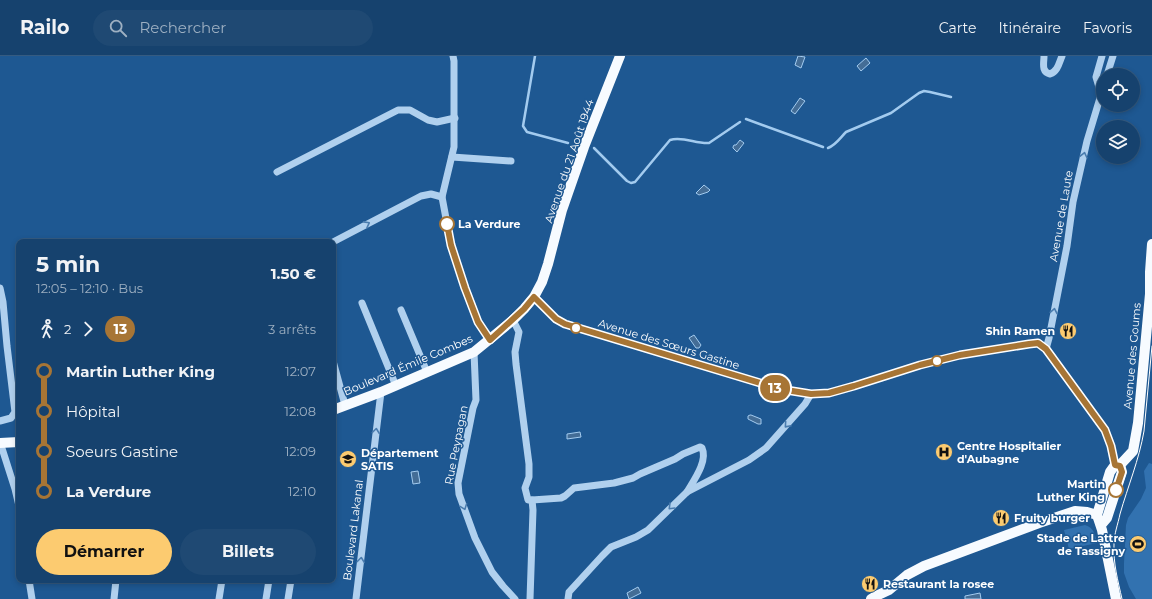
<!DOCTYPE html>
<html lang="fr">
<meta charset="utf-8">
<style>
body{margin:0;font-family:Montserrat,sans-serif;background:#1f4973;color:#f1f3f6;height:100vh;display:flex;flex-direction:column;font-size:15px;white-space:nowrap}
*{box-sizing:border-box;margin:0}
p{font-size:13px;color:#9eb0c2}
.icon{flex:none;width:22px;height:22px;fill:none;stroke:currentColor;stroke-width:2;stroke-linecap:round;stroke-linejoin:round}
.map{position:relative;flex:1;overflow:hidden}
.drawer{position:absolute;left:16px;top:183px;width:320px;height:344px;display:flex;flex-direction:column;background:#16426e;border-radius:8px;box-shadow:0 2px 6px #0003,0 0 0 1px #355b81}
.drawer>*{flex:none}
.badge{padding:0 8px;border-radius:13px;font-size:14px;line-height:26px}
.fabs{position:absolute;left:1096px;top:12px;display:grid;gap:8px}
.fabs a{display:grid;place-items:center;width:44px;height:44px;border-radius:50%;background:#16426e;box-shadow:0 2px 6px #0003,0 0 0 1px #355b81;font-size:20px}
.map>.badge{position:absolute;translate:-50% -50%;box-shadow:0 0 0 2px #fff}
.legs{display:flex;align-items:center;gap:6px;height:44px;padding:0 20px;font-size:13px}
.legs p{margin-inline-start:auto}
.overview{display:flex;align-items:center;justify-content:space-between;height:68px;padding:0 20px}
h1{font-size:22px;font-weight:700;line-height:30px}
.primary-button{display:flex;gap:8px;margin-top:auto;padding:8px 20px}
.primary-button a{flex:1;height:46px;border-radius:24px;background:#fccb70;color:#111;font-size:16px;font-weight:700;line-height:46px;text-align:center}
.primary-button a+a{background:#1f4973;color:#f1f3f6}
ul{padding:0 20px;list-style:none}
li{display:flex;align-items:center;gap:14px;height:40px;font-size:15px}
li i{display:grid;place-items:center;width:6px;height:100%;margin:0 5px;background:currentColor}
li i::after{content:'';width:10px;height:10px;margin:-5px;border:3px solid;border-radius:50%;background:#16426e}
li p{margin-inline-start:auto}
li:first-child i{background:linear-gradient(#0000 50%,currentColor 0)}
li:last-child i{background:linear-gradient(currentColor 50%,#0000 0)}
header{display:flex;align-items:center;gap:24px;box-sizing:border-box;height:56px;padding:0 20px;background:#16426e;border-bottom:1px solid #355b81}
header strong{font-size:19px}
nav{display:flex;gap:22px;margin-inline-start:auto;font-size:14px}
.search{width:280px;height:36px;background:#1f4973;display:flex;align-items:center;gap:10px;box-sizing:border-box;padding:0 14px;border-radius:22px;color:#9eb0c2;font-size:15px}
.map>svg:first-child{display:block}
</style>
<header>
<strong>Railo</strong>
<div class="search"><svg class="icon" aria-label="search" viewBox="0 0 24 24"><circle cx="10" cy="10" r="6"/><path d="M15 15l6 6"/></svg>Rechercher</div>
<nav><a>Carte</a><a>Itinéraire</a><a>Favoris</a></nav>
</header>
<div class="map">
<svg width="1152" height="543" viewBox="0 0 1152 543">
<rect width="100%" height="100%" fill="#1e5892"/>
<g fill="#3272b0">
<polygon points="1149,407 1152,408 1152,543 1136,543 1129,531 1124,517 1124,507 1126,469 1128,462 1141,443 1146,432 1144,415"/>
<path d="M1085,469C1094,472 1095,478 1097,487L1069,493L1064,474Z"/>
</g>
<g fill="#446d96" stroke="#a3cbef">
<polygon points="798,0 805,1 801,12 795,9"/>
<polygon points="866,2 870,7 861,15 857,10"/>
<polygon points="800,42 805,45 795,58 791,55"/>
<polygon points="740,84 744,87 737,96 733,92 733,91 734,89 736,89"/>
<polygon points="704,129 710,134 708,136 699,139 696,137"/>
<polygon points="694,279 701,289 699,292 696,292 689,282"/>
<polygon points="750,359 751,359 761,363 761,368 758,368 748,363 748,360"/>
<polygon points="580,376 581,381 567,383 567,378"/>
<polygon points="418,415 420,427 413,428 411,416"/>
<polygon points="638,531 641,537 629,543 627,537"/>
<polygon points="980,537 981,543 965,543 965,540"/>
</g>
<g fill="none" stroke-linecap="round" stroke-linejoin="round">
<g stroke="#a3cbef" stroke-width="2.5">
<polyline points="535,0 523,70 527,76 568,87"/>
<polyline points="746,63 823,91"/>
<path d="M594,92L627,125L631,127L635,126L670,84C683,80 696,88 709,87L740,66"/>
<path d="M828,92C836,89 840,82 846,76L891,57L919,37L924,35L930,36L951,41"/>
</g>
<g stroke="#b0d0ee" stroke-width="7">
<polyline points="453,0 454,5 454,91 442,141 451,189 465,232 478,266 490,284"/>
<path d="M1044,0C1044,7 1041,16 1050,18C1058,15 1059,7 1062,0"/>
<polyline points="1107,19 1113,0"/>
<polyline points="1101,38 1096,21 1102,0"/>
<polyline points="452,101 511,105"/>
<polyline points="277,116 398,54 410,54 428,64 437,66 455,62"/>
<polyline points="333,186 421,140 431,138 442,141"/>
<polyline points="0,232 3,246 7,290 15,356 11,362 0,365"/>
<polyline points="534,241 556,263 565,268 780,333 811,338 829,337 854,330 920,309 960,299 1029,288 1039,287 1046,293 1105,374 1111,390 1115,409"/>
<polyline points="362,247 396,330"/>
<polyline points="401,254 427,316"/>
<path d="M513,264L519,276L515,296L516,308L529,408V421L525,432L528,444H532L561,442L565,440L574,432L614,427L633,422L640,418L675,403L683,398L700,391L702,392C708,405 694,424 687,436"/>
<polyline points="1046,293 1049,282 1067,190 1073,146 1087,85 1103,32"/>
<polyline points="474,296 476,344 473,352 458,427 459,438 475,482 492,516 503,530 515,543"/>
<polyline points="333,305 345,349"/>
<polyline points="0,386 15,433 19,450"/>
<polyline points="29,524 32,543"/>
<polyline points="114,543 116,524"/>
<polyline points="219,543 222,524"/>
<polyline points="266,543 269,524"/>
<polyline points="288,543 291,524"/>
<polyline points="356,543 381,336"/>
<polyline points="530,543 533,454 532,444"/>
<polyline points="568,543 569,536 602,500 611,491 636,481 648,474 687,436 749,404 766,392 805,348 811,338"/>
</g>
<g stroke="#f7fbff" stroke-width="10">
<polyline points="333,354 381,336 474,296 513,264 524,253 534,241 542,226 548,208 562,154 584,91 620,0"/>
<polyline points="0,387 19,386"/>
<polyline points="1120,409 1133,395 1138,367 1150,238 1150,216 1152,188"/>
<polyline points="1101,469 1107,462 1119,425 1122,416 1120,409"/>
<polyline points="871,543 876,540 889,534 907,519 924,510 1039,467 1075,455 1087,456 1097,459"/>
<polyline points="1116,543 1102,474 1097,459 1110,416 1115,409 1120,409"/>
</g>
<path stroke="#fff" stroke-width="1" d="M1122,543C1118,525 1113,507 1114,488C1114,478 1118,468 1120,458C1128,430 1139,404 1144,375L1152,290"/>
</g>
<defs><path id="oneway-chevron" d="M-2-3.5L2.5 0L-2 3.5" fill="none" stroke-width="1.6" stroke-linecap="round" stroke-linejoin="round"/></defs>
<g stroke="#4a7cae">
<use href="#oneway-chevron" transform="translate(1084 99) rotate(-77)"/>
<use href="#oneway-chevron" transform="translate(367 168) rotate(-28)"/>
<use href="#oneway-chevron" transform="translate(1054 255) rotate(-79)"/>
<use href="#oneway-chevron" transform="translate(787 369) rotate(131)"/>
<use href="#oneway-chevron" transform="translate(376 375) rotate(-83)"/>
<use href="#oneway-chevron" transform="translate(464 451) rotate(69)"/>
<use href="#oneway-chevron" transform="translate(671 451) rotate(135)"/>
<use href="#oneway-chevron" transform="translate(361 504) rotate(-83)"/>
</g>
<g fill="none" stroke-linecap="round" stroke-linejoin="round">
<g stroke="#fff" stroke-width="9">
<polyline id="line-1" points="447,168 451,189 465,232 478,266 490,284 524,253 534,241 556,263 565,268 780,333 811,338 829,337 854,330 920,309 960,299 1029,288 1038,287 1046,293 1105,374 1111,390 1115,409 1120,410 1122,416 1116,434"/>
</g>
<use href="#line-1" stroke="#a77535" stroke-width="6"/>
</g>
<defs>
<g id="restaurant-disc" transform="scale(0.9)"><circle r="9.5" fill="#fccb70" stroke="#1e5892"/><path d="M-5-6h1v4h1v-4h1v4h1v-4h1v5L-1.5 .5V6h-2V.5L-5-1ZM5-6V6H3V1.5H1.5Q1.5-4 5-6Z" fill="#111"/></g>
<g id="hospital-disc" transform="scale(0.9)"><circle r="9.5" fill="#fccb70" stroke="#1e5892"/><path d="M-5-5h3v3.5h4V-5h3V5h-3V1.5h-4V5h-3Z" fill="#111"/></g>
<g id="university-disc" transform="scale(0.9)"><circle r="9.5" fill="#fccb70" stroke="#1e5892"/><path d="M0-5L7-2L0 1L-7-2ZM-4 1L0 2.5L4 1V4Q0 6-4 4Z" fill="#111"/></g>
<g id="stadium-disc" transform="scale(0.9)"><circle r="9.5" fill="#fccb70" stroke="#1e5892"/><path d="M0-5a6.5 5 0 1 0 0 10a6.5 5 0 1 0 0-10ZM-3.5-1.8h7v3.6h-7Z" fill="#111"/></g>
</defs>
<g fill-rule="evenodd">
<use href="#restaurant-disc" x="1068" y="275"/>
<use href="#hospital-disc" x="944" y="396"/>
<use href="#university-disc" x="348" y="403"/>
<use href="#restaurant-disc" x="1001" y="462"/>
<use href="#stadium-disc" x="1138" y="488"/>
<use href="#restaurant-disc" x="870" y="528"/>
</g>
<g fill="#fff" stroke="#a77535" stroke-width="2">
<circle cx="447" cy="168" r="7"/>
<circle cx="576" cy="272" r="5"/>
<circle cx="937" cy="305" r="5"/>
<circle cx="1116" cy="434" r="7"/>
</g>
<g text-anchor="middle" stroke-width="3" stroke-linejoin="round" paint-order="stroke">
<g font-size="11" fill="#fff" stroke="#1e5892">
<text transform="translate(569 105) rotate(-71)" y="4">Avenue du 21 Août 1944</text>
<text transform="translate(1061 160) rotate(-80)" y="4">Avenue de Laute</text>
<text transform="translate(669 288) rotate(17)" y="4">Avenue des Sœurs Gastine</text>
<text transform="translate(1132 300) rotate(-85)" y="4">Avenue des Goums</text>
<text transform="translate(408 309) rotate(-23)" y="4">Boulevard Émile Combes</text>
<text transform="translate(456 389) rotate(-79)" y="4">Rue Peypagan</text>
<text transform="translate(353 474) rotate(-83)" y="4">Boulevard Lakanal</text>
</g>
<g font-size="11" font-weight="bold" fill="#fff" stroke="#1e5892" text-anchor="start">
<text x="458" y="172">La Verdure</text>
<text x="1105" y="432" text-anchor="end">Martin<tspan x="1105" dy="13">Luther King</tspan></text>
</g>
<g font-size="11" font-weight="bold" fill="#fff" stroke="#1e5892" text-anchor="start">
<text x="1055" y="279" text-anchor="end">Shin Ramen</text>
<text x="957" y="394">Centre Hospitalier<tspan x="957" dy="13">d'Aubagne</tspan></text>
<text x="361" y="401">Département<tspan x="361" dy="13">SATIS</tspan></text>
<text x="1014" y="466">Fruity burger</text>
<text x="1125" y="486" text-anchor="end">Stade de Lattre<tspan x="1125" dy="13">de Tassigny</tspan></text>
<text x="883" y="532">Restaurant la rosee</text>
</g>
</g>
</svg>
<div class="fabs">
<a><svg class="icon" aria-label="locate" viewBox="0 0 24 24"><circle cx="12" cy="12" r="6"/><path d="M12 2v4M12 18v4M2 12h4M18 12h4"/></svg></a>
<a><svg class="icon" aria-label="layers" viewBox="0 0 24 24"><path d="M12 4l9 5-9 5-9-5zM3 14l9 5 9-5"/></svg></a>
</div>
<b class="badge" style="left:775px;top:332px;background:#a77535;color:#fff">13</b>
<section class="drawer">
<div class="overview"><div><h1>5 min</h1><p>12:05 – 12:10 · Bus</p></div><b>1.50 €</b></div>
<div class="legs"><svg class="icon" aria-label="walk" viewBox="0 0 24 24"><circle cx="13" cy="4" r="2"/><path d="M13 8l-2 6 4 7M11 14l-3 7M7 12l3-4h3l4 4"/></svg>2<svg class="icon" aria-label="forward" viewBox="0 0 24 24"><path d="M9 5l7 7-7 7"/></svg><b class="badge" style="background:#a77535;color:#fff">13</b><p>3 arrêts</p></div>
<ul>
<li><i style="color:#a77535"></i><b>Martin Luther King</b><p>12:07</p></li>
<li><i style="color:#a77535"></i><span>Hôpital</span><p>12:08</p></li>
<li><i style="color:#a77535"></i><span>Soeurs Gastine</span><p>12:09</p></li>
<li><i style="color:#a77535"></i><b>La Verdure</b><p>12:10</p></li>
</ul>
<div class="primary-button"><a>Démarrer</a><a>Billets</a></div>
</section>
</div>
